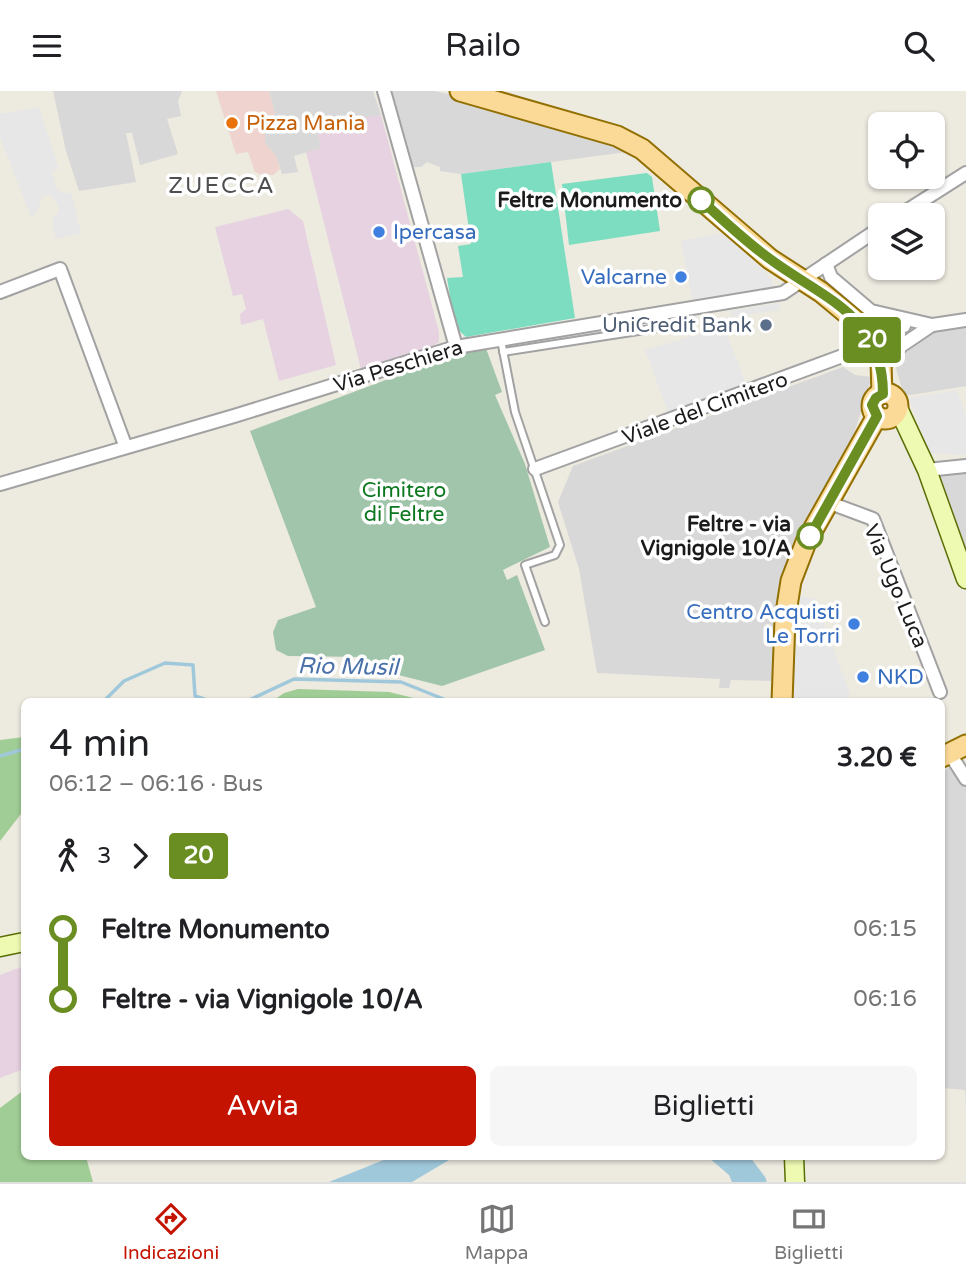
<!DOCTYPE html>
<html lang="it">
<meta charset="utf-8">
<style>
body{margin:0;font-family:"Varela Round",sans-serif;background:#f6f6f6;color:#202124;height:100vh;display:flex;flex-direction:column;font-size:26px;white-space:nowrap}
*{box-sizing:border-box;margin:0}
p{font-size:23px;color:#757577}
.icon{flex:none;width:38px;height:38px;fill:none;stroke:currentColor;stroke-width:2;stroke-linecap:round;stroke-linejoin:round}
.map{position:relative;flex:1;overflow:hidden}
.side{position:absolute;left:21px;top:607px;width:924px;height:462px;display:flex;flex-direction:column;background:#fff;border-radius:10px;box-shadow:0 2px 5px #0004}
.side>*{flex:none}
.badge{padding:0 14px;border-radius:5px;font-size:24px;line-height:46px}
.fabs{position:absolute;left:868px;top:21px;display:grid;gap:14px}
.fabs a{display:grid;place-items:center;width:77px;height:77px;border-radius:10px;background:#fff;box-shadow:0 2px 5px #0004;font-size:35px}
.map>.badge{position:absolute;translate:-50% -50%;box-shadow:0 0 0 4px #fff}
.legs{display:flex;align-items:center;gap:10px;height:77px;padding:0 28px;font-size:23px}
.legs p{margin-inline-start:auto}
.overview{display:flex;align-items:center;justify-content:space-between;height:119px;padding:0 28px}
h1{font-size:38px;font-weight:600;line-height:52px}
.button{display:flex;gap:14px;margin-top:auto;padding:14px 28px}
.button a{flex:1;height:80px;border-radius:10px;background:#c51301;color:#fff;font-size:28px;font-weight:600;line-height:80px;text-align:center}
.button a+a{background:#f6f6f6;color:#202124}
ul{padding:0 28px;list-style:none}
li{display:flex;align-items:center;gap:24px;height:70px;font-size:26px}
li i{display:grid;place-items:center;width:10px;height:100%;margin:0 9px;background:currentColor}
li i::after{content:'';width:18px;height:18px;margin:-9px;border:5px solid;border-radius:50%;background:#fff}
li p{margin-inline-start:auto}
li:first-child i{background:linear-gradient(#0000 50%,currentColor 0)}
li:last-child i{background:linear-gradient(currentColor 50%,#0000 0)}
header{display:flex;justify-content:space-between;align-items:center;height:91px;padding:0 28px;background:#fff;font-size:32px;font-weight:600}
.dock{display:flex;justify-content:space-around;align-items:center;height:98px;border-top:2px solid #e0e0e0;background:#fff;font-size:19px;color:#757577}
.dock a{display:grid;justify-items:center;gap:4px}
.dock .selected{color:#c51301}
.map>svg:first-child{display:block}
</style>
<header><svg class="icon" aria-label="menu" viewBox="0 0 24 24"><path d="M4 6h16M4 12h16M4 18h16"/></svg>Railo<svg class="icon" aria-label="search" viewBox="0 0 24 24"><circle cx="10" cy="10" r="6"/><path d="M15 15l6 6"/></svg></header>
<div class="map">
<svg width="966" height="1091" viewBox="0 0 966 1091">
<rect width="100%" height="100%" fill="#edeae0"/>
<g fill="#d9d8d8">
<polygon points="53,0 182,0 178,10 181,25 167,28 178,63 140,74 132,42 126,42 136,91 79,100 66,60"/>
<polygon points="269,0 373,0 381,24 360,29 358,25 317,39 321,57 294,65 298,81 282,83 276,65 265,52 265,26 275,24"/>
<polygon points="391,0 434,0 453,4 610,51 627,61 461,83 440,80 440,76 427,71 421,76 410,76 390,8"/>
<polygon points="966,236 966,295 904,305 894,270 937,240"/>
<polygon points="843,276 855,284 872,286 846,368 800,447 785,477 775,590 731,589 729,597 719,597 720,588 597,582 579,478 558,411 573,375"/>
<polygon points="966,378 966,479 934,383"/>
<polygon points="948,677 953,677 966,692 966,1014 965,999 942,997 942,683"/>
</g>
<polygon fill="#eed3ce" points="216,0 269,0 275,24 265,26 265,52 276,65 280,78 273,84 262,84 255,81 248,61 236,63"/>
<g fill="#e6d2e0">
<polygon points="381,24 439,241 439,251 426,259 361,278 306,61 321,57 317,39 330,32"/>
<polygon points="288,118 303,130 336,274 279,290 263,228 241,234 240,223 246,218 242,203 233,205 215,136"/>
<polygon points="24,875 24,978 0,987 0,884"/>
</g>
<g fill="#a0cc95">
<polygon points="298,598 389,601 430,611 271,611 284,602"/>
<polygon points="24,646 24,719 0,750 0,649"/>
<polygon points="24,999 24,1066 86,1066 93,1091 0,1091 0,1017"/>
</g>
<polygon fill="#a1c5aa" points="484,252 502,301 495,304 525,373 550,456 503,479 507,489 517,484 545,559 442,595 363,575 361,566 288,565 276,559 273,541 278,529 316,516 250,340"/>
<g fill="#7dddc1">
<polygon points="551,71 575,227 466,246 455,236 447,187 463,186 458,155 471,153 461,83"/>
<polygon points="647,82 652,86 660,140 569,154 562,93"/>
</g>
<g fill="#e7e7e7">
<polygon points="39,16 59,78 52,80 56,96 64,103 71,101 81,142 56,148 53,135 53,125 59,122 58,113 50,103 43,105 35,124 31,126 0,46 0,23"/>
<polygon points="725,142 772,188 773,195 771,198 693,211 681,150"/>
<polygon points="779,212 780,219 731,226 731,220"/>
<polygon points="724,236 746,293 669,323 645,259"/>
<polygon points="957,299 966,326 966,364 930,362 909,307"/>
<polygon points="797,504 815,508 850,603 839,611 791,611"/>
</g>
<g fill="#a0c8db">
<polygon points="391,1066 454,1066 412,1091 329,1091"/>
<polygon points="708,1066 730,1066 750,1091 732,1091 729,1084"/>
</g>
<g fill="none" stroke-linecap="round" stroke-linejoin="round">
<g stroke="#a0c8db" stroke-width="3.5">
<polyline points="103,611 124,590 165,572 193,574 195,605 213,611"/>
<polyline points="245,611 294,588 401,591 451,611"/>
<polyline points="0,665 24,658"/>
</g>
<polyline stroke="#a0c8db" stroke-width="19" points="738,1066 757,1091"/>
<g stroke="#a2a2a2" stroke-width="10">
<g id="lane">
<polyline points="501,249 515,321 560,454 555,464 525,474 545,531"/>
<polyline points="503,261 677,234 682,219"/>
</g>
</g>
<g stroke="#a2a2a2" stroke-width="16">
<g id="street">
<polyline points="384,0 456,256"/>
<polyline points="900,124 966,82"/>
<polyline points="826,173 831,186 871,220 932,234"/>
<polyline points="0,201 60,178 125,354"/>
<polyline points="862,235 904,235"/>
<polyline points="926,235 966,229"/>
<polyline points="888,270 901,255 932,234"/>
<polyline points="535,378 875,253"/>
<polyline points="927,379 966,375"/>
<polyline points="0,393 234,325 456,256 783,202 880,137"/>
<polyline points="830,412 873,428 940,601"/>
<polyline points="944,668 950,663 966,688"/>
</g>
</g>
<g stroke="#596f05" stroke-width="21">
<g id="secondary">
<polyline points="898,317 927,379 966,488"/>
<polyline points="0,856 24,851"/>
<polyline points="794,1066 795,1091"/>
</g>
</g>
<g stroke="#916f00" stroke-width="23">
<g id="primary">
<polyline points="460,0 617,45 642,58 770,168 821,201 862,235 881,271 882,303"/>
<circle cx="885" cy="315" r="13"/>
<polyline points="782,611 785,528 791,490 806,451 877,325"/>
<polyline points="942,666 966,654"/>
</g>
</g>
<use href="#lane" stroke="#fff" stroke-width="6"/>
<use href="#street" stroke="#fff" stroke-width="12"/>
<use href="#secondary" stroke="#eef9b2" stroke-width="18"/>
<use href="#primary" stroke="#fbd997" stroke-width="19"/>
</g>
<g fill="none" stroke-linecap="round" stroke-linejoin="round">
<g stroke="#fff" stroke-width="16">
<path id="line-1" d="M701,109C723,129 745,150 770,168C824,208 883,224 883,303L876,307L872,314L877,325L810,445"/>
</g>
<use href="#line-1" stroke="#6b8e23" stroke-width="10"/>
</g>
<circle fill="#e8710a" stroke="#fff" stroke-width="2.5" cx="232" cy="32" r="7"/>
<g fill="#fff" stroke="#6b8e23" stroke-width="3.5">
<circle cx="701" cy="109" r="12"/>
<circle cx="810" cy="445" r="12"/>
</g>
<g fill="#3f7fe0" stroke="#fff" stroke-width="2.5">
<circle cx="379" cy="141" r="7"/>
<circle cx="681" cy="186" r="7"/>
<circle cx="854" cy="533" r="7"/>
<circle cx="863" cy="586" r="7"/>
</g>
<circle fill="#5c6f8a" stroke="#fff" stroke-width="2.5" cx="766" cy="234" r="7"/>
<g text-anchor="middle" stroke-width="7" stroke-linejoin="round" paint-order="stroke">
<g font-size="21" fill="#c56008" stroke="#fff" text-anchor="start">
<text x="246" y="39">Pizza Mania</text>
</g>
<g font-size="21" font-weight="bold" fill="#1b1b1b" stroke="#fff" text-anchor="end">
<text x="682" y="116">Feltre Monumento</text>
<text x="791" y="440">Feltre - via<tspan x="791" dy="24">Vignigole 10/A</tspan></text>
</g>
<g font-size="21" fill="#366cbe" stroke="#fff" text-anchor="start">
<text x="393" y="148">Ipercasa</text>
<text x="667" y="193" text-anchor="end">Valcarne</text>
<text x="840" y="528" text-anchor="end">Centro Acquisti<tspan x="840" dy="24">Le Torri</tspan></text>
<text x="877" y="593">NKD</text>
</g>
<g font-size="21" fill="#4e5e75" stroke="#fff" text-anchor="end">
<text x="752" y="241">UniCredit Bank</text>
</g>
<g font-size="21" fill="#1b1b1b" stroke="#fff">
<text transform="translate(398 275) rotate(-17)" y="7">Via Peschiera</text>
<text transform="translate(705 317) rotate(-20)" y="7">Viale del Cimitero</text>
<text transform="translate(896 495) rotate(67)" y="7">Via Ugo Luca</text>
</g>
<g font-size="21" fill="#0b771e" stroke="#fff">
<text x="404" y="406">Cimitero<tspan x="404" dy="24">di Feltre</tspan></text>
</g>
<g font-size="23" letter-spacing="2" fill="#4e4e4e" stroke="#fff">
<text x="222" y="102">ZUECCA</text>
</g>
<g font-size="23" font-style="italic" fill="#4970a9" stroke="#fff">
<text transform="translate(348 575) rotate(1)" y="8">Rio Musil</text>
</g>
</g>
</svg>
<div class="fabs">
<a><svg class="icon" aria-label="locate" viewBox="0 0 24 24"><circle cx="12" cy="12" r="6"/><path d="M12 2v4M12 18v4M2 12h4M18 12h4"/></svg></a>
<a><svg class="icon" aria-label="layers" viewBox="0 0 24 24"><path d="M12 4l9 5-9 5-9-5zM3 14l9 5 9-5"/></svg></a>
</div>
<b class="badge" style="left:872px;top:249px;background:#6b8e23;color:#fff">20</b>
<section class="side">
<div class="overview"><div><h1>4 min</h1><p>06:12 – 06:16 · Bus</p></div><b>3.20 €</b></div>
<div class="legs"><svg class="icon" aria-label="walk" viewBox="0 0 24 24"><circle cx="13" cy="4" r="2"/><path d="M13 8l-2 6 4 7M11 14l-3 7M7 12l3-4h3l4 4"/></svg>3<svg class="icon" aria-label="forward" viewBox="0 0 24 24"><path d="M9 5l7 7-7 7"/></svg><b class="badge" style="background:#6b8e23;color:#fff">20</b></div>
<ul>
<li><i style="color:#6b8e23"></i><b>Feltre Monumento</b><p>06:15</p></li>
<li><i style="color:#6b8e23"></i><b>Feltre - via Vignigole 10/A</b><p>06:16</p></li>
</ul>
<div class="button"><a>Avvia</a><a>Biglietti</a></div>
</section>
</div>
<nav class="dock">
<a class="selected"><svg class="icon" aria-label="directions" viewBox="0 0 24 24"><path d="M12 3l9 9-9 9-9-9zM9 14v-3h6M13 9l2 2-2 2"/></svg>Indicazioni</a>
<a><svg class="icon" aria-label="map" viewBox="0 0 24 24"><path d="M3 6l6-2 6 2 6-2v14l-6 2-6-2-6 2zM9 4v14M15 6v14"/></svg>Mappa</a>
<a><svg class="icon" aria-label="tickets" viewBox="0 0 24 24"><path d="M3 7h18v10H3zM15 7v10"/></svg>Biglietti</a>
</nav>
